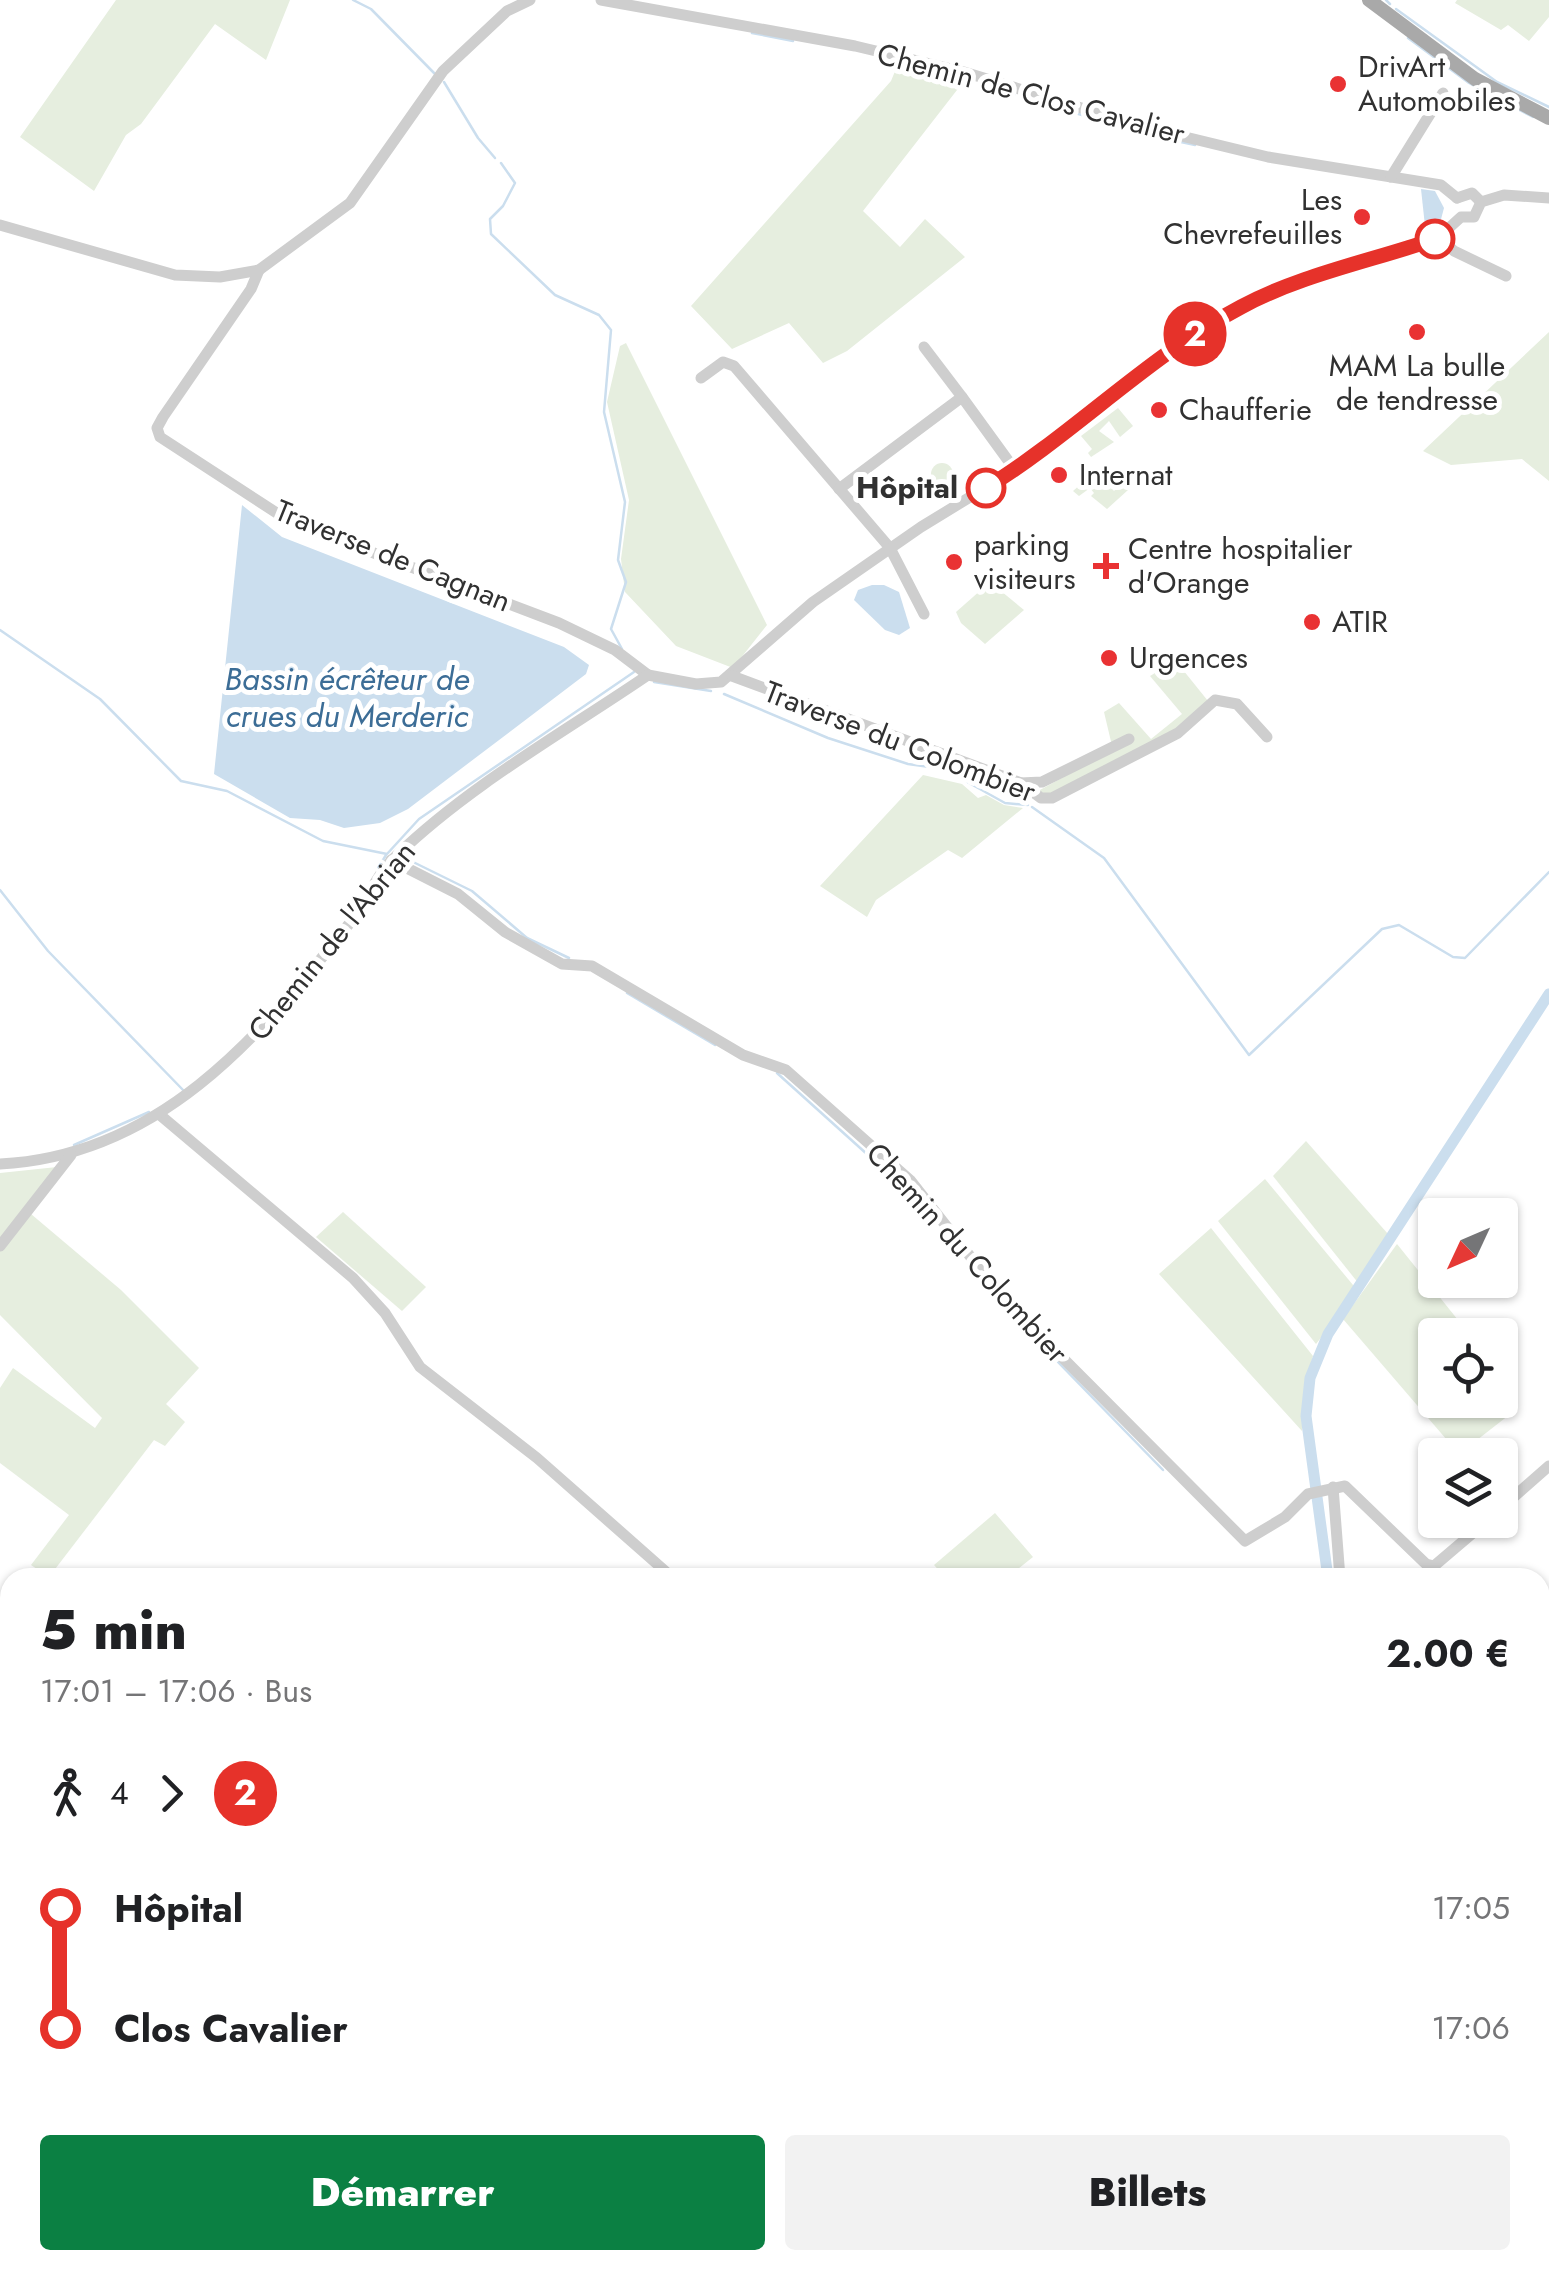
<!DOCTYPE html>
<html lang="fr">
<meta charset="utf-8">
<style>
body{margin:0;font-family:Jost,sans-serif;background:#f2f2f2;color:#202124;height:100vh;display:flex;flex-direction:column;font-size:38px;white-space:nowrap}
*{box-sizing:border-box;margin:0}
p{font-size:32px;color:#757577}
.icon{flex:none;width:55px;height:55px;fill:none;stroke:currentColor;stroke-width:2;stroke-linecap:round;stroke-linejoin:round}
.map{position:relative;flex:1;overflow:hidden}
.drawer{position:absolute;left:0px;top:1568px;width:1550px;height:702px;display:flex;flex-direction:column;background:#fff;border-radius:30px 30px 0 0;box-shadow:0 2px 8px #0004}
.drawer>*{flex:none}
.badge{padding:0 20px;border-radius:32px;font-size:35px;line-height:65px}
.needle{width:65px;rotate:226deg}
.buttons{position:absolute;left:1418px;top:1198px;display:grid;gap:20px}
.buttons a{display:grid;place-items:center;width:100px;height:100px;border-radius:10px;background:#fff;box-shadow:0 2px 8px #0004;font-size:50px}
.map>.badge{position:absolute;translate:-50% -50%;box-shadow:0 0 0 5px #fff}
.legs{display:flex;align-items:center;gap:15px;height:110px;padding:0 40px;font-size:32px}
.legs p{margin-inline-start:auto}
.head{display:flex;align-items:center;justify-content:space-between;height:170px;padding:0 40px}
h1{font-size:55px;font-weight:800;line-height:75px}
.primary-button{display:flex;gap:20px;margin-top:auto;padding:20px 40px}
.primary-button a{flex:1;height:115px;border-radius:10px;background:#0b8043;color:#fff;font-size:40px;font-weight:800;line-height:115px;text-align:center}
.primary-button a+a{background:#f2f2f2;color:#202124}
ul{padding:0 40px;list-style:none}
li{display:flex;align-items:center;gap:35px;height:120px;font-size:38px}
li i{display:grid;place-items:center;width:15px;height:100%;margin:0 12px;background:currentColor}
li i::after{content:'';width:25px;height:25px;margin:-12px;border:8px solid;border-radius:50%;background:#fff}
li p{margin-inline-start:auto}
li:first-child i{background:linear-gradient(#0000 50%,currentColor 0)}
li:last-child i{background:linear-gradient(currentColor 50%,#0000 0)}
.map>svg:first-child{display:block}
</style>
<div class="map">
<svg width="1549" height="2269" viewBox="0 0 1549 2269">
<rect width="100%" height="100%" fill="#fff"/>
<g fill="#e6eedf">
<polygon points="116,0 290,0 266,60 215,24 141,124 126,135 94,191 20,137"/>
<polygon points="1457,0 1549,0 1549,17 1529,41 1508,25 1501,30 1455,3"/>
<polygon points="898,64 964,81 863,211 900,247 925,219 965,257 847,351 823,363 789,323 732,349 691,306 891,81"/>
<polygon points="1549,332 1549,481 1522,459 1451,465 1423,451"/>
<polygon points="626,343 767,625 733,668 676,646 625,592 621,559 629,500 607,402 620,346"/>
<polygon points="1118,408 1133,426 1120,437 1109,421 1099,431 1114,442 1091,457 1088,453 1092,449 1081,436"/>
<circle cx="942" cy="474" r="11"/>
<polygon points="1089,477 1102,477 1114,491 1122,483 1128,490 1107,509 1091,496 1094,493 1090,488 1079,496 1073,491"/>
<polygon points="990,582 1024,610 985,644 961,623 956,612"/>
<polygon points="1179,665 1208,701 1178,731 1052,796 1038,791 1113,750 1104,712 1119,703 1151,739 1182,714 1150,676 1155,673 1164,677"/>
<polygon points="923,775 962,784 978,798 986,795 1004,805 1023,808 962,858 948,850 876,900 867,917 820,886"/>
<polygon points="1306,1141 1388,1234 1359,1284 1273,1176"/>
<polygon points="57,1167 0,1239 0,1173"/>
<polygon points="1265,1179 1358,1291 1316,1344 1218,1221"/>
<polygon points="343,1212 426,1287 402,1311 316,1237"/>
<polygon points="31,1214 121,1290 199,1368 166,1404 185,1422 165,1446 154,1440 49,1577 31,1565 69,1515 0,1463 0,1388 13,1368 95,1428 102,1418 0,1315 0,1250"/>
<polygon points="1211,1228 1313,1356 1306,1380 1302,1431 1159,1274"/>
<polygon points="1397,1244 1470,1335 1435,1335 1435,1400 1500,1400 1500,1386 1518,1408 1459,1454 1343,1319"/>
<polygon points="995,1513 1033,1557 1008,1577 945,1577 934,1565"/>
</g>
<g fill="#cbdeee">
<polygon points="1421,189 1435,191 1444,208 1440,223 1431,228 1425,226"/>
<polygon points="242,505 282,537 564,647 589,665 586,674 408,809 380,823 344,828 320,820 290,818 214,774"/>
<polygon points="872,585 884,585 899,592 910,628 899,635 885,630 854,600 858,590"/>
</g>
<g fill="none" stroke-linecap="round" stroke-linejoin="round">
<g stroke="#cbdeee" stroke-width="2.5">
<polyline points="353,0 371,9 436,75"/>
<polyline points="1386,0 1390,4"/>
<polyline points="1396,9 1497,82 1549,107"/>
<polyline points="752,33 793,41"/>
<polyline points="1408,38 1469,83 1533,117"/>
<polyline points="444,82 478,138 495,158"/>
<polyline points="986,85 1015,94"/>
<polyline points="1030,100 1058,108"/>
<polyline points="1075,113 1127,128"/>
<polyline points="1148,135 1195,145"/>
<polyline points="501,163 515,183 503,206 490,219 491,234 555,295 599,315 611,330 604,412 625,502 618,560 626,582 611,629 622,649"/>
<polyline points="0,630 100,699 181,781 227,791 323,841 387,854 419,819 634,672"/>
<polyline points="654,682 711,691"/>
<polyline points="724,694 828,738 908,764 944,769 1005,803 1028,805"/>
<polyline points="1032,807 1104,858 1249,1055 1382,929 1399,925 1453,957 1465,958 1549,872"/>
<polyline points="405,858 472,891 527,938 569,958"/>
<polyline points="377,870 386,855"/>
<polyline points="0,890 48,951 184,1091"/>
<polyline points="348,917 362,894"/>
<polyline points="627,993 715,1045"/>
<polyline points="777,1073 919,1201"/>
<polyline points="74,1145 149,1112"/>
<polyline points="1020,1323 1163,1470"/>
<polyline points="0,1620 10,1622"/>
<polyline points="1540,1840 1549,1840"/>
</g>
<g stroke="#cbdeee" stroke-width="11">
<polyline points="1328,1578 1306,1416 1310,1378 1328,1334 1549,994"/>
<polyline points="1459,2260 1462,2269"/>
</g>
<g stroke="#cecece" stroke-width="11">
<polyline points="601,0 855,46 964,72 1140,126 1268,157 1441,185 1457,198"/>
<polyline points="1391,177 1443,93"/>
<polyline points="1457,198 1472,193 1481,202"/>
<polyline points="0,225 175,275 220,277 259,270 350,203 443,71 507,11 530,0"/>
<polyline points="1439,237 1454,251 1506,276"/>
<polyline points="259,270 251,289 163,417 157,428 160,437 289,521 559,623 615,650 648,675"/>
<polyline points="924,347 962,397"/>
<polyline points="701,378 723,362 734,366 890,548 924,614"/>
<polyline points="839,489 962,397 1015,470"/>
<polyline points="648,675 696,684 721,682 813,602 921,527 1029,461 1134,376 1192,336 1260,297 1439,237 1461,217 1474,217 1481,202 1504,195 1549,198"/>
<polyline points="732,676 1021,783 1041,798 1052,798 1178,733 1215,700 1237,704 1267,737"/>
<polyline points="1021,783 1042,782 1129,739"/>
<polyline points="391,860 458,894 505,932 562,964 592,966 743,1055 786,1070 910,1180 1003,1298 1245,1541 1285,1517 1308,1494 1345,1486 1426,1564 1434,1566 1488,1520"/>
<polyline points="160,1115 353,1278 385,1313 420,1367 537,1458 673,1578"/>
<path d="M0,1164C158,1156 257,1040 349,924C366,903 376,874 396,856C471,784 563,733 648,675"/>
<polyline points="0,1246 71,1155"/>
<polyline points="1333,1487 1340,1578"/>
<polyline points="1500,1509 1549,1466"/>
<polyline points="0,1614 10,1616"/>
<polyline points="1540,1834 1549,1834"/>
<polyline points="0,1885 10,1875"/>
<polyline points="1540,2202 1549,2198"/>
<polyline points="78,2269 97,2260"/>
<polyline points="1417,2269 1431,2260"/>
</g>
<polyline stroke="#a9a9a9" stroke-width="14" points="1369,0 1475,79 1549,118"/>
</g>
<g fill="none" stroke-linecap="round" stroke-linejoin="round">
<g stroke="#fff" stroke-width="22">
<path id="line-1" d="M986,488C1075,433 1148,356 1241,307C1300,275 1371,261 1435,239"/>
</g>
<use href="#line-1" stroke="#e6322a" stroke-width="15"/>
</g>
<g fill="#e93233" stroke="#fff" stroke-width="4">
<circle cx="1338" cy="84" r="10"/>
<circle cx="1362" cy="217" r="10"/>
<circle cx="1417" cy="332" r="10"/>
<circle cx="1159" cy="410" r="10"/>
<circle cx="1059" cy="475" r="10"/>
<circle cx="954" cy="562" r="10"/>
<path d="M1101 551h10v10h10v10h-10v10h-10v-10h-10v-10h10z"/>
<circle cx="1312" cy="622" r="10"/>
<circle cx="1109" cy="658" r="10"/>
</g>
<g fill="#fff" stroke="#e6322a" stroke-width="5">
<circle cx="1435" cy="239" r="18"/>
<circle cx="986" cy="488" r="18"/>
</g>
<g text-anchor="middle" stroke-width="10" stroke-linejoin="round" paint-order="stroke">
<g font-size="30" fill="#313131" stroke="#fff" text-anchor="start">
<text x="1358" y="77">DrivArt<tspan x="1358" dy="34">Automobiles</tspan></text>
<text x="1342" y="210" text-anchor="end">Les<tspan x="1342" dy="34">Chevrefeuilles</tspan></text>
<text x="1417" y="376" text-anchor="middle">MAM La bulle<tspan x="1417" dy="34">de tendresse</tspan></text>
<text x="1179" y="420">Chaufferie</text>
<text x="1079" y="485">Internat</text>
<text x="974" y="555">parking<tspan x="974" dy="34">visiteurs</tspan></text>
<text x="1128" y="559">Centre hospitalier<tspan x="1128" dy="34">d'Orange</tspan></text>
<text x="1332" y="632">ATIR</text>
<text x="1129" y="668">Urgences</text>
</g>
<g font-size="30" fill="#313131" stroke="#fff">
<text transform="translate(1031 94) rotate(15)" y="10">Chemin de Clos Cavalier</text>
<text transform="translate(393 556) rotate(22)" y="10">Traverse de Cagnan</text>
<text transform="translate(900 742) rotate(21)" y="10">Traverse du Colombier</text>
<text transform="translate(332 941) rotate(-51)" y="10">Chemin de l'Abrian</text>
<text transform="translate(967 1253) rotate(48)" y="10">Chemin du Colombier</text>
</g>
<g font-size="30" font-weight="bold" fill="#313131" stroke="#fff" text-anchor="end">
<text x="958" y="498">Hôpital</text>
</g>
<g font-size="32" font-style="italic" fill="#3c6d96" stroke="#fff">
<text x="347" y="690">Bassin écrêteur de<tspan x="347" dy="37">crues du Merderic</tspan></text>
</g>
</g>
</svg>
<div class="buttons">
<a><svg class="needle" viewBox="-14 -14 28 28"><path d="M0-13l5 13h-10z" fill="#e53935"/><path d="M0 13l5-13h-10z" fill="#757577"/></svg></a>
<a><svg class="icon" aria-label="locate" viewBox="0 0 24 24"><circle cx="12" cy="12" r="6"/><path d="M12 2v4M12 18v4M2 12h4M18 12h4"/></svg></a>
<a><svg class="icon" aria-label="layers" viewBox="0 0 24 24"><path d="M12 4l9 5-9 5-9-5zM3 14l9 5 9-5"/></svg></a>
</div>
<b class="badge" style="left:1195px;top:334px;background:#e6322a;color:#fff">2</b>
<section class="drawer">
<div class="head"><div><h1>5 min</h1><p>17:01 – 17:06 · Bus</p></div><b>2.00 €</b></div>
<div class="legs"><svg class="icon" aria-label="walk" viewBox="0 0 24 24"><circle cx="13" cy="4" r="2"/><path d="M13 8l-2 6 4 7M11 14l-3 7M7 12l3-4h3l4 4"/></svg>4<svg class="icon" aria-label="forward" viewBox="0 0 24 24"><path d="M9 5l7 7-7 7"/></svg><b class="badge" style="background:#e6322a;color:#fff">2</b></div>
<ul>
<li><i style="color:#e6322a"></i><b>Hôpital</b><p>17:05</p></li>
<li><i style="color:#e6322a"></i><b>Clos Cavalier</b><p>17:06</p></li>
</ul>
<div class="primary-button"><a>Démarrer</a><a>Billets</a></div>
</section>
</div>
